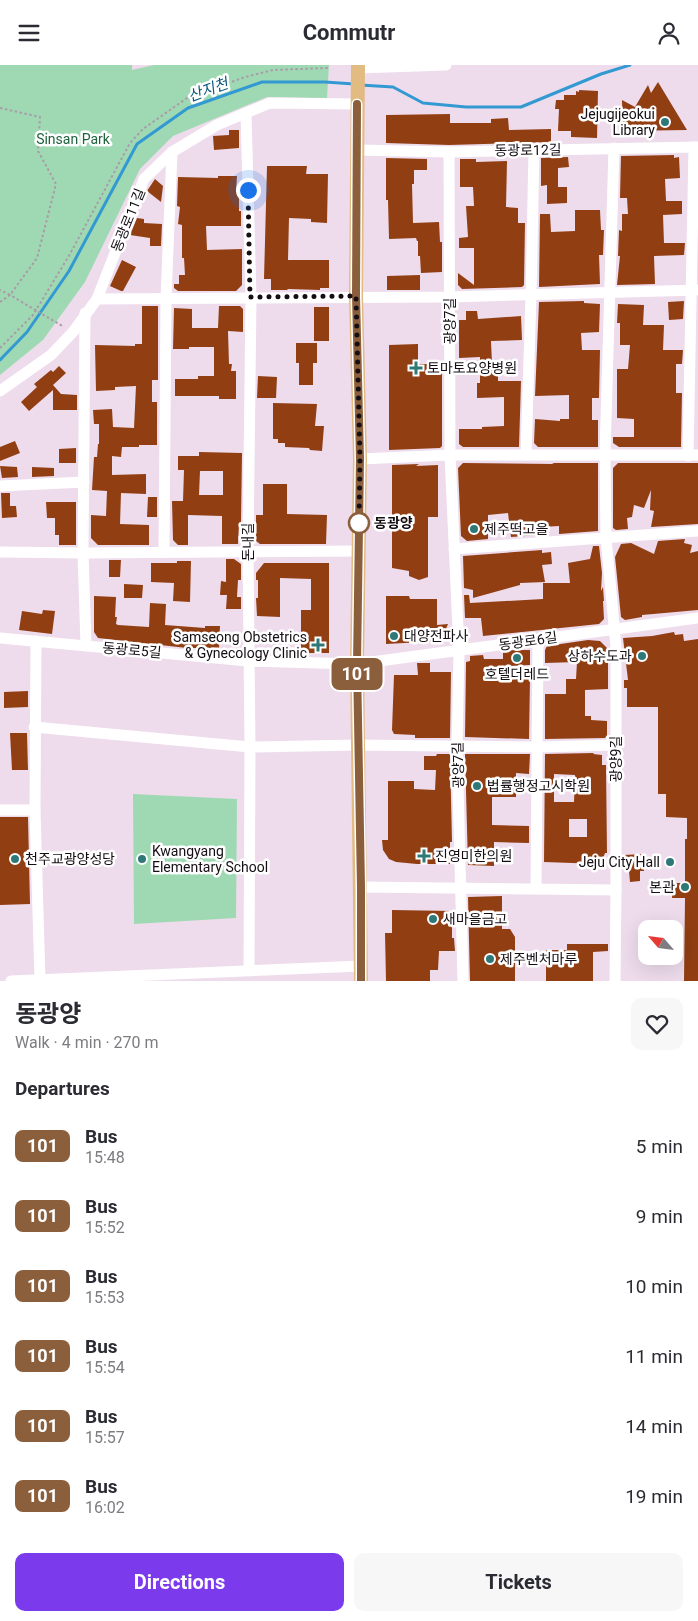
<!DOCTYPE html>
<meta charset="utf-8">
<style>
body{margin:0;font-family:Roboto,"Noto Sans KR",sans-serif;background:#f7f7f7;color:#2b2b33;height:100vh;display:flex;flex-direction:column;font-size:19px;white-space:nowrap}
*{box-sizing:border-box;margin:0}
p{font-size:16px;color:#7c7c81}
.icon{flex:none;width:28px;height:28px;fill:none;stroke:currentColor;stroke-width:2;stroke-linecap:round;stroke-linejoin:round}
.map{position:relative;height:916px;overflow:hidden}
.panel{display:flex;flex-direction:column;background:#fff;flex:1}
.panel>*{flex:none}
.badge{padding:0 10px;border-radius:8px;font-size:18px;line-height:32px}
.needle{width:32px;rotate:298deg}
.tools{position:absolute;left:638px;top:855px;display:grid;gap:10px}
.tools a{display:grid;place-items:center;width:45px;height:45px;border-radius:10px;background:#fff;box-shadow:0 5px 20px #0002;font-size:25px}
.you{position:absolute;width:25px;height:25px;margin:-12px;border:4px solid #fff;border-radius:50%;background:#1a73e8;box-shadow:0 0 0 8px #1a73e833}
.map>.badge{position:absolute;translate:-50% -50%;box-shadow:0 0 0 2px #fff}
h2{padding:0 15px;font-size:19px;line-height:45px}
.round{display:grid;place-items:center;flex:none;width:52px;height:52px;border-radius:10px;background:#f7f7f7}
.overview{display:flex;align-items:center;justify-content:space-between;height:85px;padding:0 15px}
h1{font-size:24px;font-weight:700;line-height:38px}
.primary-button{display:flex;gap:10px;margin-top:auto;padding:10px 15px}
.primary-button a{flex:1;height:58px;border-radius:10px;background:#7c3aed;color:#fff;font-size:20px;font-weight:700;line-height:58px;text-align:center}
.primary-button a+a{background:#f7f7f7;color:#2b2b33}
ul{padding:0;list-style:none}
li{display:flex;align-items:center;gap:15px;height:70px;padding:0 15px}
li div{flex:1}
li b{display:block;font-size:19px}
li em{font-style:normal}
li .badge{min-width:55px;font-weight:700;text-align:center}
header{display:flex;justify-content:space-between;align-items:center;height:65px;padding:0 15px;background:#fff;font-size:22px;font-weight:700}
.map>svg:first-child{display:block}
</style>
<header><svg class="icon" aria-label="menu" viewBox="0 0 24 24"><path d="M4 6h16M4 12h16M4 18h16"/></svg>Commutr<svg class="icon" aria-label="person" viewBox="0 0 24 24"><circle cx="12" cy="8" r="4"/><path d="M4 21q1-7 8-7t8 7"/></svg></header>
<div class="map">
<svg width="698" height="916" viewBox="0 0 698 916">
<rect width="100%" height="100%" fill="#eedcec"/>
<g fill="#9fd9b3">
<polygon points="0,0 132,0 132,5 154,0 329,0 327,33 267,32 173,71 140,104 85,217 43,275 0,310"/>
<polygon points="133,729 237,734 236,853 134,859"/>
</g>
<g fill="none" stroke-linecap="round" stroke-linejoin="round">
<g stroke="#3399d2" stroke-width="3">
<polyline points="360,20 393,22 423,38 466,42 521,42 601,9 630,0"/>
<polyline points="0,295 27,267 69,206 137,79 188,43 262,17 325,17 354,19"/>
</g>
</g>
<g fill="#913e12" fill-rule="evenodd">
<polygon points="658,17 687,65 623,66 622,35 635,42 648,20 651,28"/>
<polygon points="579,25 598,26 597,73 571,72 571,66 558,66 559,44 555,44 556,35 564,35 564,30 576,30 576,26 579,27"/>
<polygon points="450,49 450,58 491,58 491,54 508,53 509,65 551,64 551,77 449,80 386,78 386,50"/>
<polygon points="229,65 239,65 239,83 214,85 213,71 229,70"/>
<polygon points="674,90 674,93 679,92 680,113 665,114 666,136 682,136 682,149 663,150 664,178 685,178 684,190 654,191 655,219 617,220 620,191 618,191 619,165 622,166 622,149 628,149 627,133 620,133 621,91"/>
<polygon points="568,92 569,102 558,103 558,122 567,122 567,138 547,139 547,120 541,121 541,93"/>
<polygon points="386,93 427,94 427,105 414,105 414,119 412,119 413,158 439,157 440,177 442,177 442,207 421,208 420,191 418,191 418,176 417,176 416,173 389,174 388,135 386,135"/>
<polygon points="460,94 476,94 476,97 507,96 506,142 518,143 518,158 525,158 524,220 522,222 462,224 458,220 458,208 474,220 474,183 459,183 459,173 468,172 466,141 474,141 473,122 460,122"/>
<polygon points="267,101 307,101 306,109 328,109 327,158 311,157 311,154 289,153 288,195 329,195 329,223 320,223 320,225 288,224 287,225 271,225 271,214 264,214"/>
<polygon points="218,111 237,111 236,127 239,127 239,146 241,146 241,161 206,161 207,185 242,184 242,220 236,226 178,226 174,223 174,219 179,219 179,210 185,210 184,193 182,193 182,160 178,159 180,142 177,141 178,112 218,113"/>
<polygon points="155,114 163,121 161,137 147,126"/>
<polygon points="575,145 600,145 601,165 604,165 603,190 599,190 600,219 539,222 540,149 550,149 551,167 575,166"/>
<polygon points="137,153 144,154 144,158 162,159 161,181 150,181 150,173 130,170"/>
<polygon points="122,195 136,202 123,226 121,226 110,221"/>
<polygon points="420,210 420,225 387,225 387,211"/>
<polygon points="584,236 584,238 600,239 599,267 581,268 582,285 600,285 599,333 592,333 592,355 598,355 598,382 538,382 534,378 535,354 560,356 560,354 569,354 569,330 535,331 539,237"/>
<polygon points="684,236 683,254 669,255 668,237"/>
<polygon points="618,239 644,240 643,260 664,260 663,285 683,285 682,299 676,299 676,328 682,328 681,382 619,382 613,378 613,372 634,372 634,354 617,353 617,304 628,304 630,280 620,280 620,258 617,258"/>
<polygon points="142,241 158,241 158,315 152,315 152,337 157,337 157,380 139,380 139,382 122,382 121,392 112,391 112,410 146,409 146,429 121,428 120,459 149,460 149,480 98,480 91,473 91,450 106,451 107,426 92,425 94,392 97,392 98,379 99,379 99,359 94,359 93,345 112,344 113,362 134,363 136,321 115,322 115,325 96,326 95,280 135,281 135,279 142,279"/>
<polygon points="219,241 240,241 243,244 243,267 228,266 229,299 232,299 231,306 236,306 236,334 219,334 219,331 175,331 175,314 198,314 198,311 214,311 214,282 189,282 189,284 173,284 174,243 192,244 192,263 218,263"/>
<rect x="314" y="242" width="15" height="34"/>
<polygon points="466,246 477,246 478,254 521,251 522,275 491,276 492,299 498,299 498,316 521,316 519,382 463,382 459,379 459,364 482,364 482,362 504,361 504,332 477,333 477,318 480,318 480,292 459,293 459,255 466,255"/>
<polygon points="296,278 317,278 317,298 313,298 313,320 299,320 299,298 296,298"/>
<polygon points="418,279 418,299 442,299 442,381 440,383 389,385 389,280"/>
<polygon points="59,301 66,308 53,320 61,329 77,330 77,345 53,345 53,325 29,346 21,337 37,322 34,319 51,305 53,307"/>
<polygon points="258,311 277,312 276,333 257,333"/>
<polygon points="273,338 317,339 315,361 324,361 322,386 310,385 309,383 285,382 285,378 278,378 278,374 273,374"/>
<polygon points="15,376 20,388 0,396 0,382"/>
<polygon points="76,383 76,398 59,398 59,384"/>
<path d="M199,387L242,388L241,458H239L238,479H222V451L188,450V480H178L173,475L172,436H183L184,405H178V391H199ZM200,406H223V430H199Z"/>
<polygon points="463,398 554,399 552,398 598,398 598,466 559,469 559,461 541,462 541,470 511,472 508,448 488,450 488,474 467,476 461,471 458,403"/>
<polygon points="618,398 698,398 698,459 651,462 654,446 650,445 651,425 644,443 634,440 632,452 627,453 628,464 616,465 613,463 613,403"/>
<polygon points="419,399 416,401 438,400 438,452 428,452 428,512 419,515 409,511 409,506 392,503 392,400"/>
<polygon points="0,401 17,402 18,412 2,413"/>
<polygon points="32,402 54,403 54,411 32,412"/>
<polygon points="263,419 287,419 287,449 327,450 326,479 260,479 256,476 256,450 263,450"/>
<polygon points="1,428 10,428 10,441 16,441 17,452 2,453"/>
<polygon points="148,432 157,432 157,452 147,452"/>
<polygon points="46,437 76,437 76,480 59,480 59,470 55,470 55,453 47,453"/>
<polygon points="685,474 684,478 692,480 690,488 698,486 698,545 642,550 642,552 625,555 621,552 615,492 621,479 631,478 654,489 658,476"/>
<polygon points="593,481 599,481 602,508 601,526 603,522 604,536 603,536 604,554 599,559 483,571 481,553 465,553 464,530 469,530 470,538 543,534 543,518 570,518 568,498 590,494"/>
<polygon points="542,485 542,488 551,487 552,499 542,500 545,517 520,518 520,520 473,533 473,525 464,523 463,491"/>
<polygon points="226,494 234,494 241,499 241,515 238,515 237,532 241,532 241,544 226,544 227,530 220,530 221,516 226,517"/>
<polygon points="109,495 121,495 120,512 109,512"/>
<polygon points="177,496 191,496 190,537 173,536 174,518 151,517 151,498 177,498"/>
<polygon points="264,498 329,498 329,588 301,588 301,545 311,545 311,514 280,513 280,552 257,551 256,533 258,533 258,515 256,515 256,508"/>
<polygon points="124,519 143,520 142,533 124,533"/>
<polygon points="94,531 116,532 115,552 117,552 116,559 118,560 149,562 150,538 166,539 165,560 205,563 205,561 220,561 219,583 187,583 98,573 94,567"/>
<polygon points="386,531 409,531 410,534 437,534 437,560 448,559 441,576 386,579"/>
<polygon points="43,545 55,546 52,569 19,565 22,546 42,549"/>
<polygon points="674,567 675,570 683,569 684,576 698,574 698,916 684,916 685,833 672,833 673,818 685,818 685,774 687,774 687,753 666,752 666,729 658,729 658,642 627,642 627,623 624,623 624,615 628,615 623,573 652,571"/>
<polygon points="588,575 600,576 608,584 608,624 585,625 585,651 591,651 591,655 607,656 607,670 605,673 545,674 545,629 566,629 566,614 576,614 577,597 545,598 545,585 547,581"/>
<polygon points="514,585 530,585 530,600 509,601 510,614 530,614 529,674 465,672 466,597 470,596 470,591 483,590 484,594 503,594 503,587"/>
<polygon points="417,598 430,598 430,607 451,607 450,673 415,673 415,670 394,669 392,665 394,610 418,610"/>
<polygon points="28,626 28,642 4,643 4,627"/>
<polygon points="10,668 27,668 28,705 12,705"/>
<path d="M594,688L593,689L602,690V700H606L607,788H605L601,799L544,797L545,689ZM554,709L575,710L574,737H554ZM569,754H587V772H569Z"/>
<polygon points="437,689 450,689 452,777 450,777 450,799 417,799 396,797 389,794 383,785 382,775 388,775 388,716 414,716 414,724 435,725 436,705 424,705 424,691 436,691"/>
<polygon points="465,689 530,689 529,709 516,708 516,732 492,732 492,760 529,761 529,778 494,777 494,801 468,800"/>
<polygon points="0,752 28,752 30,839 0,840"/>
<polygon points="643,789 644,806 640,806 640,816 630,817 629,806 624,806 624,790"/>
<polygon points="502,831 502,864 510,864 515,872 515,916 470,916 468,832"/>
<polygon points="392,845 452,846 452,873 454,873 455,886 439,886 438,905 430,905 430,916 386,916 385,868 392,868"/>
<polygon points="567,879 608,879 608,886 593,887 593,916 546,916 546,885 567,885"/>
</g>
<g fill="none" stroke-linecap="round" stroke-linejoin="round">
<g stroke="#a99ba7" stroke-width="2" stroke-dasharray="2.5 2.5" stroke-linecap="butt">
<polyline points="0,43 40,52 38,86 56,119 37,193 10,230 0,225"/>
<polyline points="0,237 10,230 64,262"/>
<polyline points="0,283 33,250 70,189 130,78 143,64 187,33 245,12 273,5 327,3 327,0"/>
</g>
<g stroke="#fff" stroke-width="11">
<polyline points="358,3 446,0"/>
<polyline points="246,48 251,232 248,487 250,682 249,905"/>
<polyline points="614,83 605,389 606,473 616,582 616,825 615,916"/>
<polyline points="357,85 449,87 698,82"/>
<polyline points="449,87 450,390 459,586 457,681 463,916"/>
<polyline points="97,234 450,232 698,225"/>
<polyline points="85,248 83,488 86,580"/>
<polyline points="0,326 51,290 73,267 97,234 144,114 172,87 217,60 270,38 357,39"/>
<polyline points="526,390 531,230 534,85"/>
<polyline points="688,391 694,82"/>
<polyline points="360,394 450,390 698,390"/>
<polyline points="0,421 84,417"/>
<polyline points="454,484 698,466"/>
<polyline points="0,487 83,488 359,486"/>
<polyline points="164,487 166,233 172,87"/>
<polyline points="0,573 248,596 357,599 698,553"/>
<polyline points="36,576 35,745 40,915"/>
<polyline points="34,662 250,682 358,680 538,682 616,680"/>
<polyline points="0,745 35,745"/>
<polyline points="361,822 616,825"/>
<polyline points="536,824 538,575"/>
<polyline points="11,916 361,901"/>
</g>
<polyline stroke="#e2bb82" stroke-width="14" points="358,0 356,231 360,394 357,599 361,916"/>
</g>
<g fill="none" stroke-linecap="round" stroke-linejoin="round">
<g stroke="#fff" stroke-width="11">
<polyline id="line" points="357,39 356,231 360,394 357,599 361,822 361,916"/>
</g>
<use href="#line" stroke="#8b5e3c" stroke-width="8"/>
<polyline stroke="#140e13" stroke-width="5" stroke-dasharray="0 9" points="248,125 250,232 356,231 360,394 359,458"/>
</g>
<g fill="#2e7878" stroke="#fff" stroke-width="2">
<circle cx="665" cy="57" r="5"/>
<path d="M413.5 295.5h5v5h5v5h-5v5h-5v-5h-5v-5h5z"/>
<circle cx="474" cy="464" r="5"/>
<circle cx="394" cy="571" r="5"/>
<path d="M315.5 572.5h5v5h5v5h-5v5h-5v-5h-5v-5h5z"/>
<circle cx="642" cy="591" r="5"/>
<circle cx="517" cy="593" r="5"/>
<circle cx="477" cy="721" r="5"/>
<path d="M421.5 783.5h5v5h5v5h-5v5h-5v-5h-5v-5h5z"/>
<circle cx="15" cy="794" r="5"/>
<circle cx="142" cy="794" r="5"/>
<circle cx="670" cy="797" r="5"/>
<circle cx="685" cy="822" r="5"/>
<circle cx="433" cy="854" r="5"/>
<circle cx="490" cy="894" r="5"/>
</g>
<circle fill="#fff" stroke="#8b5e3c" stroke-width="2.5" cx="359" cy="458" r="10"/>
<g text-anchor="middle" stroke-width="5" stroke-linejoin="round" paint-order="stroke">
<g font-size="14" fill="#140e13" stroke="#fff" text-anchor="start">
<text x="655" y="54" text-anchor="end">Jejugijeokui<tspan x="655" dy="16">Library</tspan></text>
<text x="427" y="308">토마토요양병원</text>
<text x="484" y="469">제주떡고을</text>
<text x="404" y="576">대양전파사</text>
<text x="307" y="577" text-anchor="end">Samseong Obstetrics<tspan x="307" dy="16">&amp; Gynecology Clinic</tspan></text>
<text x="632" y="596" text-anchor="end">상하수도과</text>
<text x="517" y="614" text-anchor="middle">호텔더레드</text>
<text x="487" y="726">법률행정고시학원</text>
<text x="152" y="791">Kwangyang<tspan x="152" dy="16">Elementary School</tspan></text>
<text x="435" y="796">진영미한의원</text>
<text x="25" y="799">천주교광양성당</text>
<text x="660" y="802" text-anchor="end">Jeju City Hall</text>
<text x="675" y="827" text-anchor="end">본관</text>
<text x="443" y="859">새마을금고</text>
<text x="500" y="899">제주벤처마루</text>
</g>
<g font-size="14" fill="#1e633d" stroke="#fff">
<text x="73" y="79">Sinsan Park</text>
</g>
<g font-size="14" fill="#140e13" stroke="#fff">
<text transform="translate(528 85) rotate(-1)" y="5">동광로12길</text>
<text transform="translate(128 155) rotate(-68)" y="5">동광로11길</text>
<text transform="translate(450 256) rotate(-90)" y="5">광양7길</text>
<text transform="translate(248 477) rotate(-90)" y="5">돈내길</text>
<text transform="translate(528 576) rotate(-8)" y="5">동광로6길</text>
<text transform="translate(132 585) rotate(5)" y="5">동광로5길</text>
<text transform="translate(616 694) rotate(-90)" y="5">광양9길</text>
<text transform="translate(458 700) rotate(-91)" y="5">광양7길</text>
</g>
<g font-size="14" font-weight="bold" fill="#140e13" stroke="#fff" text-anchor="start">
<text x="374" y="463">동광양</text>
</g>
<g font-size="15" font-style="italic" fill="#08567d" stroke="#fff">
<text transform="translate(208 25) rotate(-20)" y="5">산지천</text>
</g>
</g>
</svg>
<div class="tools">
<a><svg class="needle" viewBox="-14 -14 28 28"><path d="M0-13l5 13h-10z" fill="#e53935"/><path d="M0 13l5-13h-10z" fill="#7c7c81"/></svg></a>
</div>
<div class="you" style="left:248px;top:125px"></div>
<b class="badge" style="left:357px;top:609px;background:#8b5e3c;color:#fff">101</b>
</div>
<section class="panel">
<div class="overview"><div><h1>동광양</h1><p>Walk · 4 min · 270 m</p></div><a class="round"><svg class="icon" aria-label="heart" viewBox="0 0 24 24"><path d="M12 20l-8-8c-3-5 5-10 8-4 3-6 11-1 8 4z"/></svg></a></div>
<h2>Departures</h2>
<ul>
<li><span class="badge" style="background:#8b5e3c;color:#fff">101</span><div><b>Bus</b><p>15:48</p></div><em>5 min</em></li>
<li><span class="badge" style="background:#8b5e3c;color:#fff">101</span><div><b>Bus</b><p>15:52</p></div><em>9 min</em></li>
<li><span class="badge" style="background:#8b5e3c;color:#fff">101</span><div><b>Bus</b><p>15:53</p></div><em>10 min</em></li>
<li><span class="badge" style="background:#8b5e3c;color:#fff">101</span><div><b>Bus</b><p>15:54</p></div><em>11 min</em></li>
<li><span class="badge" style="background:#8b5e3c;color:#fff">101</span><div><b>Bus</b><p>15:57</p></div><em>14 min</em></li>
<li><span class="badge" style="background:#8b5e3c;color:#fff">101</span><div><b>Bus</b><p>16:02</p></div><em>19 min</em></li>
</ul>
<div class="primary-button"><a>Directions</a><a>Tickets</a></div>
</section>
